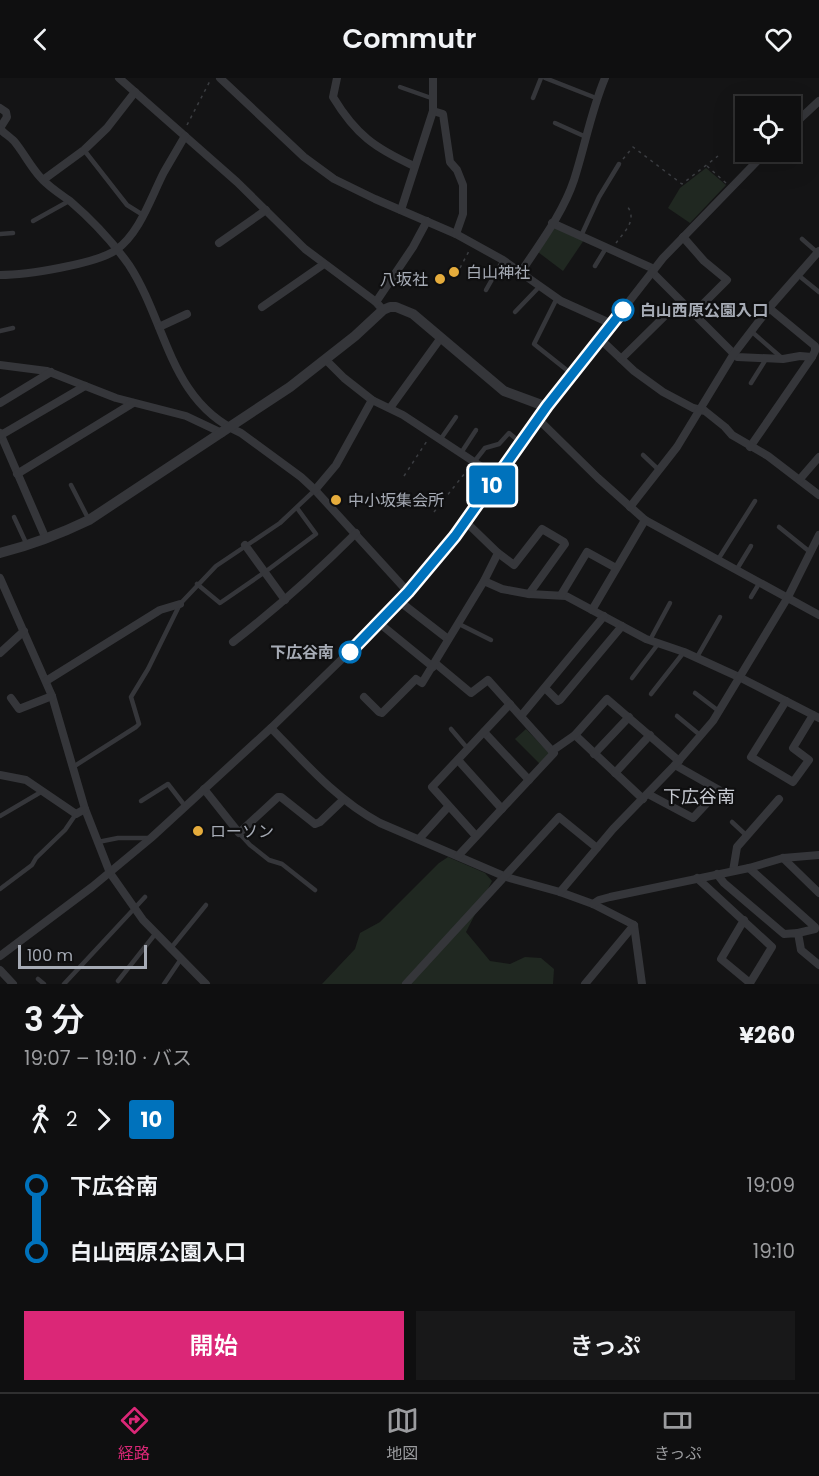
<!DOCTYPE html>
<html lang="ja">
<meta charset="utf-8">
<style>
body{margin:0;font-family:Poppins,"Noto Sans JP",sans-serif;background:#181819;color:#f1f3f6;height:100vh;display:flex;flex-direction:column;font-size:22px;white-space:nowrap}
*{box-sizing:border-box;margin:0}
p{font-size:20px;color:#9b9c9f}
.icon{flex:none;width:33px;height:33px;fill:none;stroke:currentColor;stroke-width:2;stroke-linecap:round;stroke-linejoin:round}
.map{position:relative;height:906px;overflow:hidden}
.panel{display:flex;flex-direction:column;background:#0f0f10;flex:1}
.panel>*{flex:none}
.badge{padding:0 12px;border-radius:4px;font-size:21px;line-height:39px}
.buttons{position:absolute;left:735px;top:18px;display:grid;gap:12px}
.buttons a{display:grid;place-items:center;width:66px;height:66px;border-radius:0px;background:#0f0f10;box-shadow:0 6px 24px #0002,0 0 0 2px #2f2f30;font-size:30px}
.scale{position:absolute;left:18px;bottom:15px;width:129px;box-sizing:border-box;padding-left:6px;border:3px solid #a6abb5;border-top:0;font-size:16px;line-height:21px;white-space:nowrap;color:#a6abb5;-webkit-text-stroke:4px #0f0f10;paint-order:stroke}
.map>.badge{position:absolute;translate:-50% -50%;box-shadow:0 0 0 3px #fff}
.legs{display:flex;align-items:center;gap:9px;height:66px;padding:0 24px;font-size:20px}
.legs p{margin-inline-start:auto}
.head{display:flex;align-items:center;justify-content:space-between;height:102px;padding:0 24px}
h1{font-size:33px;font-weight:600;line-height:45px}
.primary-button{display:flex;gap:12px;margin-top:auto;padding:12px 24px}
.primary-button a{flex:1;height:69px;border-radius:0px;background:#db2777;color:#fff;font-size:24px;font-weight:600;line-height:69px;text-align:center}
.primary-button a+a{background:#181819;color:#f1f3f6}
ul{padding:0 24px;list-style:none}
li{display:flex;align-items:center;gap:21px;height:66px;font-size:22px}
li i{display:grid;place-items:center;width:9px;height:100%;margin:0 8px;background:currentColor}
li i::after{content:'';width:15px;height:15px;margin:-8px;border:4px solid;border-radius:50%;background:#0f0f10}
li p{margin-inline-start:auto}
li:first-child i{background:linear-gradient(#0000 50%,currentColor 0)}
li:last-child i{background:linear-gradient(currentColor 50%,#0000 0)}
header{display:flex;justify-content:space-between;align-items:center;height:78px;padding:0 24px;background:#0f0f10;font-size:27px;font-weight:600}
.dock{display:flex;justify-content:space-around;align-items:center;height:84px;border-top:2px solid #2f2f30;background:#0f0f10;font-size:16px;color:#9b9c9f}
.dock a{display:grid;justify-items:center;gap:3px}
.dock .selected{color:#db2777}
.map>svg:first-child{display:block}
</style>
<header><svg class="icon" aria-label="back" viewBox="0 0 24 24"><path d="M15 5l-7 7 7 7"/></svg>Commutr<svg class="icon" aria-label="heart" viewBox="0 0 24 24"><path d="M12 20l-8-8c-3-5 5-10 8-4 3-6 11-1 8 4z"/></svg></header>
<div class="map">
<svg width="819" height="906" viewBox="0 0 819 906">
<rect width="100%" height="100%" fill="#141415"/>
<g fill="#202821">
<polygon points="706,90 726,107 690,145 668,130 680,110"/>
<polygon points="555,148 584,162 563,193 538,174"/>
<polygon points="526,651 550,676 540,686 515,661"/>
<polygon points="448,779 485,795 492,803 466,854 490,883 510,886 525,879 541,880 554,891 553,906 322,906 355,871 360,855 380,844 439,785"/>
</g>
<g fill="none" stroke-linecap="round" stroke-linejoin="round">
<g stroke="#3b3d41" stroke-width="1.5" stroke-dasharray="3 4.5" stroke-linecap="butt">
<polyline points="187,47 211,1"/>
<polyline points="623,81 633,69 682,106 718,78"/>
<polyline points="707,88 726,105"/>
<path d="M616,165C624,154 638,142 627,128"/>
<polyline points="460,190 469,173"/>
<polyline points="404,398 427,363"/>
<polyline points="434,434 469,390"/>
</g>
<g stroke="#35363a" stroke-width="4.5">
<polyline points="545,0 596,20"/>
<polyline points="400,9 434,21"/>
<polyline points="533,20 541,0"/>
<polyline points="555,45 586,59"/>
<polyline points="84,72 127,127 143,137"/>
<polyline points="33,143 69,123"/>
<polyline points="0,156 13,155"/>
<polyline points="581,158 599,119 619,86"/>
<polyline points="802,161 818,175"/>
<polyline points="595,188 606,170"/>
<polyline points="798,197 819,214"/>
<polyline points="486,212 503,182"/>
<polyline points="557,220 534,266 573,297"/>
<polyline points="515,234 540,208"/>
<polyline points="0,253 13,250"/>
<polyline points="751,253 783,281"/>
<polyline points="751,305 766,281"/>
<polyline points="440,362 456,339"/>
<polyline points="461,375 476,352"/>
<polyline points="643,377 660,393"/>
<polyline points="474,384 485,370 499,366 509,355 521,365"/>
<polyline points="71,407 89,442"/>
<polyline points="14,439 27,467"/>
<polyline points="779,449 810,474"/>
<polyline points="719,480 755,423"/>
<polyline points="737,491 751,468"/>
<polyline points="197,506 220,525 265,494 316,456 297,430"/>
<polyline points="751,519 760,504"/>
<polyline points="459,546 491,562"/>
<polyline points="650,562 670,525"/>
<polyline points="697,579 720,539"/>
<polyline points="632,600 658,566"/>
<polyline points="695,615 720,634"/>
<polyline points="651,616 684,574"/>
<polyline points="677,638 700,657"/>
<polyline points="451,651 468,671"/>
<polyline points="73,689 136,649 139,646 131,619 148,591 180,526 216,488 280,445 315,412"/>
<polyline points="141,723 168,706 185,728"/>
<polyline points="0,738 41,714"/>
<polyline points="732,744 747,758"/>
<polyline points="239,755 250,767 269,782 282,786 315,812"/>
<polyline points="98,764 118,760 151,760"/>
<polyline points="0,811 32,787 36,780 65,752 76,736"/>
<polyline points="171,870 206,827"/>
<polyline points="38,901 44,906"/>
<polyline points="118,903 156,855"/>
<polyline points="64,906 145,819"/>
<polyline points="164,906 181,881"/>
</g>
<g stroke="#35363a" stroke-width="8">
<polyline points="119,0 237,104 305,171 376,224 383,232"/>
<polyline points="220,0 304,79 334,101 375,121 456,156 503,182 561,223 612,246"/>
<path d="M337,0L333,19C356,57 375,70 414,88"/>
<polyline points="0,30 6,34 7,39 0,50"/>
<polyline points="433,33 443,36 450,84 457,92 463,107 463,136 456,156"/>
<polyline points="790,50 819,23"/>
<path d="M0,51C4,55 10,59 14,63C24,75 30,88 41,100C49,109 60,116 70,123C92,142 112,163 129,187C167,245 169,323 241,355L301,399L315,412L408,514"/>
<polyline points="43,102 84,72 107,50 135,14"/>
<polyline points="401,132 433,33 433,0"/>
<polyline points="552,145 654,191"/>
<polyline points="683,159 704,183 727,202 693,236"/>
<polyline points="219,165 266,132"/>
<path d="M521,194C540,165 563,135 574,102C585,68 591,33 605,0"/>
<polyline points="652,194 737,279 783,281 800,278 812,279 750,369"/>
<path d="M0,197C26,197 96,186 116,172C140,155 151,119 164,94C171,82 178,70 185,58"/>
<polyline points="376,224 413,169 427,143"/>
<polyline points="262,229 324,186"/>
<polyline points="769,230 815,268 815,273 812,279"/>
<polyline points="159,249 187,236"/>
<polyline points="600,261 634,293 663,314 693,330 705,333 725,349 732,357 768,378 819,417"/>
<polyline points="621,281 680,223"/>
<polyline points="326,282 344,300 372,322 403,337 497,399"/>
<polyline points="0,287 47,293 116,320 186,338 222,355"/>
<polyline points="0,325 51,294"/>
<polyline points="390,330 440,261"/>
<polyline points="538,341 598,400 645,442 819,537"/>
<polyline points="0,355 46,461"/>
<polyline points="1,357 85,308"/>
<polyline points="17,396 133,325"/>
<polyline points="800,401 819,379"/>
<polyline points="315,412 336,387 372,322"/>
<polyline points="630,429 677,369 733,277 769,230 819,173"/>
<polyline points="245,467 285,522"/>
<polyline points="498,475 514,487 542,451 564,464 565,466 529,516"/>
<polyline points="0,500 52,618 85,731 110,795 143,842 206,906"/>
<polyline points="484,503 502,511 529,516 566,518 646,561 684,574 741,600 819,640"/>
<polyline points="561,517 587,474 616,490"/>
<polyline points="399,523 448,561"/>
<polyline points="592,532 645,442"/>
<polyline points="379,545 433,589"/>
<path d="M233,564C277,530 317,494 356,455"/>
<polyline points="0,575 24,553"/>
<polyline points="435,585 471,615 488,602 552,673"/>
<polyline points="46,603 160,532 180,526"/>
<polyline points="545,610 558,623 560,622 622,548"/>
<polyline points="364,619 379,634 382,635 416,601 422,605 484,503 498,475 466,444"/>
<polyline points="11,620 19,631 52,618"/>
<polyline points="786,623 751,679 793,704 809,682 793,670 813,637"/>
<polyline points="521,638 604,538"/>
<path d="M271,650C305,685 337,722 380,745L506,799L560,814L593,826L634,847L642,906"/>
<polyline points="484,654 529,702"/>
<polyline points="575,657 643,721"/>
<polyline points="594,676 629,639"/>
<polyline points="458,682 502,731"/>
<polyline points="615,695 650,657"/>
<polyline points="0,697 26,702 76,736 85,731"/>
<polyline points="204,711 239,755 278,719 281,719 315,746 320,744 343,722"/>
<polyline points="648,716 693,740 719,712 675,687"/>
<polyline points="476,758 432,709 510,626"/>
<polyline points="419,761 448,729"/>
<polyline points="458,778 554,675 552,673 575,657 607,621 679,683"/>
<polyline points="783,780 819,815"/>
<polyline points="749,790 815,849 815,851 798,855"/>
<polyline points="733,793 737,769 779,721"/>
<polyline points="717,796 724,805 784,856 798,855 801,872 819,887"/>
<polyline points="697,800 772,869 750,905 721,881 744,842"/>
<polyline points="560,814 613,751 675,687 713,643 788,519 819,457"/>
<polyline points="593,826 599,822 610,819 749,790 783,780 819,777"/>
<polyline points="0,878 92,809 151,760 271,650 379,545 455,458 547,329 663,180 766,74"/>
<polyline points="0,892 13,906"/>
<polyline points="406,906 559,739 597,770"/>
<polyline points="585,906 634,847"/>
</g>
<path stroke="#35363a" stroke-width="10" d="M0,475C31,467 60,456 89,442L290,309L355,258L383,232L390,229H396L413,236L504,313L547,329"/>
</g>
<g fill="none" stroke-linecap="round" stroke-linejoin="round">
<g stroke="#fff" stroke-width="14">
<polyline id="line-1" points="350,574 408,514 455,458 547,328 623,232"/>
</g>
<use href="#line-1" stroke="#0072bc" stroke-width="9"/>
</g>
<g fill="#e5ac3c" stroke="#0f0f10" stroke-width="2">
<circle cx="454" cy="194" r="6"/>
<circle cx="440" cy="201" r="6"/>
<circle cx="336" cy="422" r="6"/>
<circle cx="198" cy="753" r="6"/>
</g>
<g fill="#fff" stroke="#0072bc" stroke-width="3">
<circle cx="623" cy="232" r="10"/>
<circle cx="350" cy="574" r="10"/>
</g>
<g text-anchor="middle" stroke-width="4.5" stroke-linejoin="round" paint-order="stroke">
<g font-size="16" fill="#a6abb5" stroke="#0f0f10" text-anchor="start">
<text x="466" y="200">白山神社</text>
<text x="428" y="207" text-anchor="end">八坂社</text>
<text x="348" y="428">中小坂集会所</text>
<text x="210" y="759">ローソン</text>
</g>
<g font-size="16" font-weight="bold" fill="#a6abb5" stroke="#0f0f10" text-anchor="start">
<text x="640" y="238">白山西原公園入口</text>
<text x="334" y="580" text-anchor="end">下広谷南</text>
</g>
<g font-size="18" fill="#c7cad1" stroke="#0f0f10">
<text x="699" y="725">下広谷南</text>
</g>
</g>
</svg>
<div class="buttons">
<a><svg class="icon" aria-label="locate" viewBox="0 0 24 24"><circle cx="12" cy="12" r="6"/><path d="M12 2v4M12 18v4M2 12h4M18 12h4"/></svg></a>
</div>
<div class="scale">100 m</div>
<b class="badge" style="left:492px;top:407px;background:#0072bc;color:#fff">10</b>
</div>
<section class="panel">
<div class="head"><div><h1>3 分</h1><p>19:07 – 19:10 · バス</p></div><b>¥260</b></div>
<div class="legs"><svg class="icon" aria-label="walk" viewBox="0 0 24 24"><circle cx="13" cy="4" r="2"/><path d="M13 8l-2 6 4 7M11 14l-3 7M7 12l3-4h3l4 4"/></svg>2<svg class="icon" aria-label="forward" viewBox="0 0 24 24"><path d="M9 5l7 7-7 7"/></svg><b class="badge" style="background:#0072bc;color:#fff">10</b></div>
<ul>
<li><i style="color:#0072bc"></i><b>下広谷南</b><p>19:09</p></li>
<li><i style="color:#0072bc"></i><b>白山西原公園入口</b><p>19:10</p></li>
</ul>
<div class="primary-button"><a>開始</a><a>きっぷ</a></div>
</section>
<nav class="dock">
<a class="selected"><svg class="icon" aria-label="directions" viewBox="0 0 24 24"><path d="M12 3l9 9-9 9-9-9zM9 14v-3h6M13 9l2 2-2 2"/></svg>経路</a>
<a><svg class="icon" aria-label="map" viewBox="0 0 24 24"><path d="M3 6l6-2 6 2 6-2v14l-6 2-6-2-6 2zM9 4v14M15 6v14"/></svg>地図</a>
<a><svg class="icon" aria-label="tickets" viewBox="0 0 24 24"><path d="M3 7h18v10H3zM15 7v10"/></svg>きっぷ</a>
</nav>
